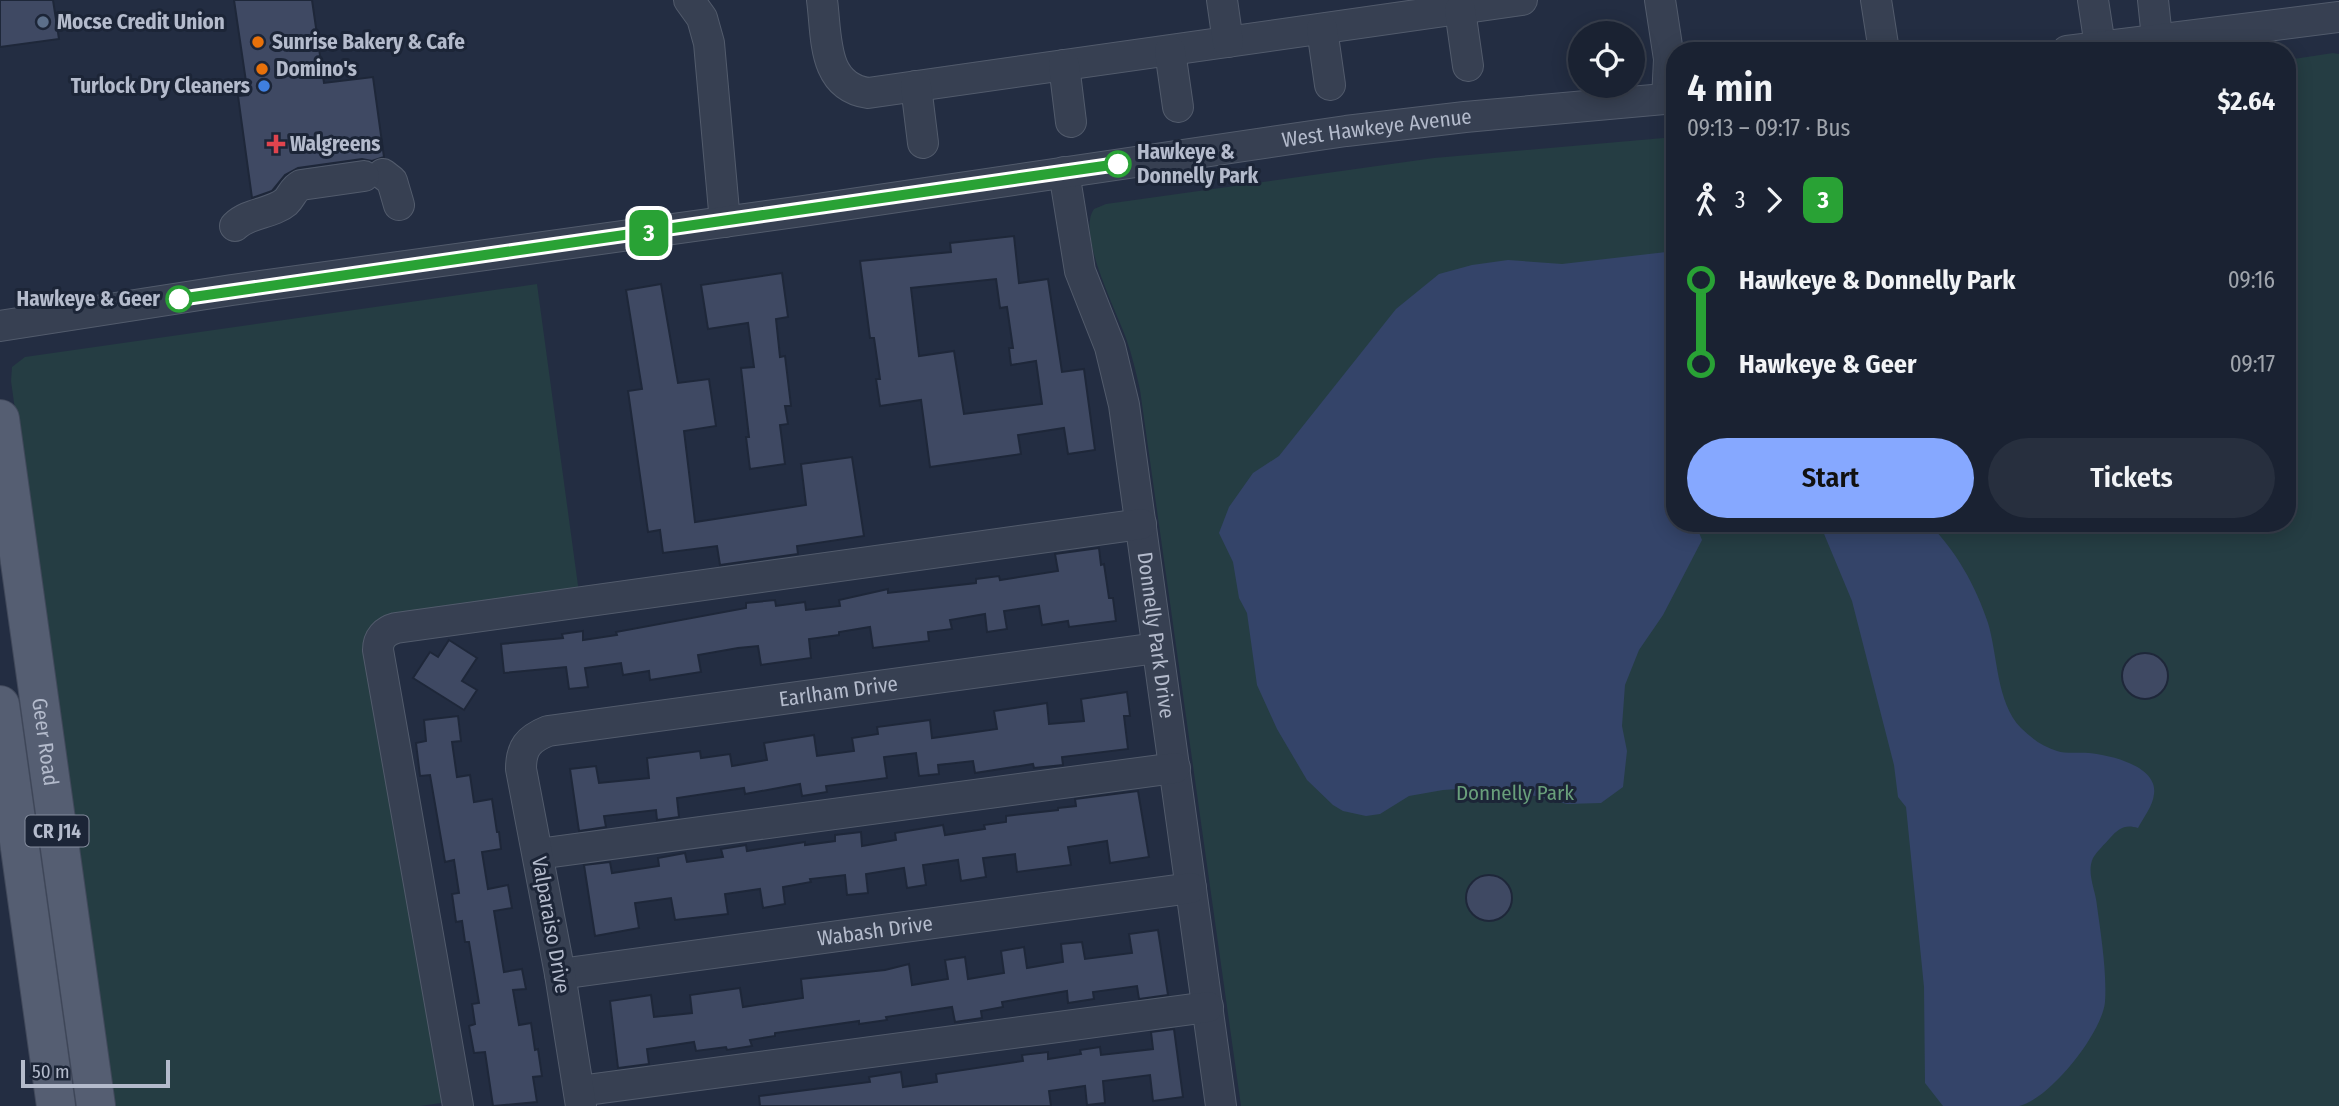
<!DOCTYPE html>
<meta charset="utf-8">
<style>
body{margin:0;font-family:"Fira Sans Condensed",sans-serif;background:#272f3e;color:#f1f3f6;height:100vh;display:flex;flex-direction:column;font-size:26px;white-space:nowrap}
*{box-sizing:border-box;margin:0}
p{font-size:23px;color:#9fa4ac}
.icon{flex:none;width:38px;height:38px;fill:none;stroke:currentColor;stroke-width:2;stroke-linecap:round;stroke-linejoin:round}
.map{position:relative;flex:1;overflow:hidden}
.side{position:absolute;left:1666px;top:42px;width:630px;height:490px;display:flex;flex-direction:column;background:#1a2232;border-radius:28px;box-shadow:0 4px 18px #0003,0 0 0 2px #383f4d}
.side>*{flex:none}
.badge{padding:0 14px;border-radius:10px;font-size:24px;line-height:46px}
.buttons{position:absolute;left:1568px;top:21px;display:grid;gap:14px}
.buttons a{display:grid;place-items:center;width:77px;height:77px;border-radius:50%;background:#1a2232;box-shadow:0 4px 18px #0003,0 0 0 2px #383f4d;font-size:35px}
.scale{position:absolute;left:21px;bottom:18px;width:149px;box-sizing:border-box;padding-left:7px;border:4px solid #b4bbcc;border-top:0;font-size:19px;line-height:24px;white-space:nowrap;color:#b4bbcc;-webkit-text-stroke:5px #1c2537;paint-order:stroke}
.map>.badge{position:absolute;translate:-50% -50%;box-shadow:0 0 0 4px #fff}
.legs{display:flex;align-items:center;gap:10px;height:77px;padding:0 21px;font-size:23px}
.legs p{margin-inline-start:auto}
.headline{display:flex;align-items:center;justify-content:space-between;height:119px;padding:0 21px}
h1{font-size:38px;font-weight:600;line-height:52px}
.action{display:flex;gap:14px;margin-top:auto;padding:14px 21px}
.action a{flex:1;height:80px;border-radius:42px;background:#86a8ff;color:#111;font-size:28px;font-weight:600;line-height:80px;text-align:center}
.action a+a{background:#272f3e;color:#f1f3f6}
ul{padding:0 21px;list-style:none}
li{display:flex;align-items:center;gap:24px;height:84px;font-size:26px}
li i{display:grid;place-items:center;width:10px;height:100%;margin:0 9px;background:currentColor}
li i::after{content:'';width:18px;height:18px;margin:-9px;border:5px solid;border-radius:50%;background:#1a2232}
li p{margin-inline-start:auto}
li:first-child i{background:linear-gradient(#0000 50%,currentColor 0)}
li:last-child i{background:linear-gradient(currentColor 50%,#0000 0)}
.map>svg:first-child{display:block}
</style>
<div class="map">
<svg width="2339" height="1106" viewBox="0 0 2339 1106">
<rect width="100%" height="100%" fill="#232d42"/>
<g fill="#253d43">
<path d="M2333,53L2339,54V1106H1241L1140,390C1136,372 1132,355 1126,338C1117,312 1076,233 1094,209L1106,204L1434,158L1675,137V523H2287V60Z"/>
<polygon points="537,284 582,615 399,641 391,652 448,1102 420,1106 112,1106 11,381 12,367 25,357"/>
</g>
<g fill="#344469">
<polygon points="1675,251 1675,523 1698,523 1696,525 1702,540 1663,615 1639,650 1625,685 1622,726 1627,751 1623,787 1601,803 1567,804 1519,792 1487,787 1443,790 1409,796 1380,814 1366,816 1343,811 1333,805 1307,780 1277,729 1257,685 1247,613 1239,598 1233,562 1219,533 1229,507 1253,473 1279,456 1396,309 1439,274 1472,265 1508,260 1562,264"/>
<path d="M1809,523H1928C1955,549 1976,586 1988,623C1998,656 1996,702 2021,728C2031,738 2043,747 2057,751C2066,754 2078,752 2089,753C2110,755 2158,766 2154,794C2153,806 2143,818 2138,828C2125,824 2119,828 2110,838C2105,844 2097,851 2093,858C2086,873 2096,891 2097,906C2101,935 2107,973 2105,1002C2102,1033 2050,1099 2019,1106C2002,1106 1962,1106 1943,1106L1925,1083L1924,987L1906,807L1898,797L1894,765L1852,601L1822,529Z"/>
</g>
<g fill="#3f4963" stroke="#1e2739" stroke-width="2" fill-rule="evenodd">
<polygon points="0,0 53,0 59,39 0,47"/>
<polygon points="234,0 312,0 324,83 373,77 384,157 372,161 362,159 298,168 285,175 272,191 252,198 238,96 248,95"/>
<path d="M1014,236L1019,283L1048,279L1062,372L1084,369L1095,450L1068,454L1064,428L1018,435L1021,454L930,467L921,400L880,406L876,379H880L874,338H870L860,261L951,252L950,243ZM996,279L1000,308L1007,307L1013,348H1009L1011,365L1036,361L1042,404L964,414L954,351L919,356L911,288Z"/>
<polygon points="782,273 788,317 776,319 780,357 785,356 791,406 785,406 788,424 780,425 785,464 750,469 746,437 749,437 741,368 754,367 748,323 708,329 701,285"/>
<polygon points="661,284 678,383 709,379 716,426 684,431 695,522 806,505 801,464 852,457 864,536 797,546 798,554 720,565 717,546 663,553 660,530 648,532 628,391 642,389 626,290"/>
<polygon points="1099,548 1101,565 1104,564 1109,598 1113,598 1116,621 1069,627 1068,621 1042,625 1039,606 1004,611 1007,629 987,632 985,614 950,620 952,629 928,632 929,641 873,648 870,627 839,632 839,635 809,639 811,658 761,665 758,646 738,648 698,655 701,672 650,680 649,671 623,675 621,663 585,668 588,687 569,689 566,667 504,673 501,644 563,638 562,634 583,631 583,640 617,635 616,632 746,608 746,603 775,600 776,606 805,602 806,610 840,606 839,600 888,589 888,593 976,583 976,579 999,576 1000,580 1058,571 1055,554"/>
<polygon points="449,640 477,658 462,681 477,690 464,710 413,678 430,652 438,657"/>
<circle cx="2145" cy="676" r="23"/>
<polygon points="1127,692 1130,716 1124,716 1128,749 1062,757 1063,765 1034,768 1033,764 975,773 973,761 938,765 939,774 919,776 916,753 884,757 887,778 826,786 827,792 802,796 800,784 745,794 744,788 677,798 679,817 657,820 656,810 604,816 606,827 579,831 570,769 596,766 599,783 649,778 647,758 700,751 701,758 730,754 732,766 767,760 764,743 814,735 817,756 854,751 852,738 878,734 877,727 930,720 932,738 969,733 997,729 994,711 1047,703 1049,724 1084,721 1081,699"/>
<polygon points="458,716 461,741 452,742 457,777 470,775 474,802 492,799 497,832 499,832 501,849 482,852 488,889 508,885 512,908 494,911 504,972 522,969 526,989 513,990 519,1025 531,1023 535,1050 538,1049 542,1076 533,1077 537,1102 493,1106 485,1052 474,1053 469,1026 475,1024 472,1004 479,1003 469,942 465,942 462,921 456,922 452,894 459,893 454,860 445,862 430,775 420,776 416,743 426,741 424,720"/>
<polygon points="1138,791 1149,857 1110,863 1107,841 1068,847 1071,865 1040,869 1017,872 1015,854 983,858 986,877 961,881 958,860 923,865 926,885 907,888 904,868 866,874 868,893 847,895 845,875 810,879 811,882 783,887 785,904 763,908 760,889 725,894 728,914 675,920 671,898 635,903 639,928 595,936 584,865 610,862 612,873 659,866 658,858 685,853 687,862 723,857 721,849 746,845 747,851 805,842 805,845 835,841 835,835 861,832 862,846 896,840 895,833 943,825 945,835 985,829 984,825 1006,822 1006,816 1058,810 1058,808 1076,806 1075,799"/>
<circle cx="1489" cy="898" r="23"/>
<polygon points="1158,930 1168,995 1139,999 1137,986 1093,992 1094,999 1068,1003 1067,991 1002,1002 1003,1007 981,1011 982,1018 955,1022 952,1007 886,1017 887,1020 859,1024 859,1021 775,1033 775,1036 750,1040 752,1046 727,1050 726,1047 696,1051 694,1042 647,1049 649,1064 618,1068 610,1001 651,995 654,1017 692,1013 690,995 740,988 743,1007 803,998 801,979 885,970 909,964 912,985 948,979 945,960 965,957 968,979 1004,973 1001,951 1024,947 1027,968 1063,962 1061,944 1082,942 1085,959 1132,953 1129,934"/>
<polygon points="1174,1029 1183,1097 1153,1101 1150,1075 1103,1081 1105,1103 1087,1105 1085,1086 1049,1091 1051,1106 760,1106 759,1096 870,1082 869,1077 901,1072 903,1087 937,1082 936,1074 1023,1061 1022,1055 1048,1052 1048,1059 1081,1054 1080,1050 1100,1047 1101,1055 1153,1049 1151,1032"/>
</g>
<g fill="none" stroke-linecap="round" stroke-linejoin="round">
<g stroke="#525b6c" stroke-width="32">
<g id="minor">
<polyline points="689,0 702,18 709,43 725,222"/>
<path d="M822,0C827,37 822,86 868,93L1522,0"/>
<polyline points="1222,0 1228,42"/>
<polyline points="1660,0 1669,59 1667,99"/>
<polyline points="1876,0 1884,51"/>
<polyline points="2093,0 2100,46"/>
<polyline points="2153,0 2157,38"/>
<polyline points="1460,10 1468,66"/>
<polyline points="1322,29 1330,85"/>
<polyline points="1170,51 1178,107"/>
<polyline points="2067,51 2339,17"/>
<polyline points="1064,65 1071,122"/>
<polyline points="916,86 923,143"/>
<path id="s1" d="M1064,172L1080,271L1110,347L1124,405L1221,1106"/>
<polyline points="383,174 392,181 399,205"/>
<path d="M235,226C249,212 272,214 286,202C292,196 293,189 301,185L364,176"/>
<path id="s2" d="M0,326L232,290L803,211L1346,131L1465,117L1675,98"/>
<polyline points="538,854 1175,768"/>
<path id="s3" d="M560,974L1191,888"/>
<polyline points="579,1091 1208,1007"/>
<path d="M458,1106L378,650C378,638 385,631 396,628L1141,524"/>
<path id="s4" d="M581,1106L560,974L521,769C521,748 528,739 548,731L1157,648"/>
</g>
</g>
<g stroke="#41495b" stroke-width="40">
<g id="major">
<path id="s5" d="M0,419L96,1106"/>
<polyline points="0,705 56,1106"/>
</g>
</g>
<use href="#minor" stroke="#374052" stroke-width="30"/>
<use href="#major" stroke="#555e72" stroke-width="38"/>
</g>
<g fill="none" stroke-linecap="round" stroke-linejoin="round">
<g stroke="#fff" stroke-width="16">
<polyline id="line-1" points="179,299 1118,164"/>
</g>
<use href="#line-1" stroke="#29a235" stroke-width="10"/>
</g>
<circle fill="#5c6f8a" stroke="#1c2537" stroke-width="2.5" cx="43" cy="22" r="7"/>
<g fill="#e8710a" stroke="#1c2537" stroke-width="2.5">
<circle cx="258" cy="42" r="7"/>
<circle cx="262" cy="69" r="7"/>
</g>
<circle fill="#3f7fe0" stroke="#1c2537" stroke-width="2.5" cx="264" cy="86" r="7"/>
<path fill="#e0444e" stroke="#1c2537" stroke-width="2.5" d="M272.5 133.5h7v7h7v7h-7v7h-7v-7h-7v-7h7z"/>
<g fill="#fff" stroke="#29a235" stroke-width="3.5">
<circle cx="1118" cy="164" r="12"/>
<circle cx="179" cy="299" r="12"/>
</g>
<g text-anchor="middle" stroke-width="6" stroke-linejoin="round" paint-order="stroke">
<rect fill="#1c2537" stroke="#868e9f" stroke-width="2" x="25.5" y="815.5" width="63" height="31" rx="5"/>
<g font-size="19" font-weight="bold" fill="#b4bbcc">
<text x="57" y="838">CR J14</text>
</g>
<g font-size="21" font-weight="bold" fill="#b4bbcc" stroke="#1c2537" text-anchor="start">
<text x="57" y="29">Mocse Credit Union</text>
<text x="272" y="49">Sunrise Bakery &amp; Cafe</text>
<text x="276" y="76">Domino's</text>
<text x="250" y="93" text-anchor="end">Turlock Dry Cleaners</text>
<text x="290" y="151">Walgreens</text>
</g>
<g font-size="21" fill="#b4bbcc" stroke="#1c2537">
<text dy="7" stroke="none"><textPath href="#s2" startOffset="1391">West Hawkeye Avenue</textPath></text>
<text dy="7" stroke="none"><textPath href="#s1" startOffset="474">Donnelly Park Drive</textPath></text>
<text dy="7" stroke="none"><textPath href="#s4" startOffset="686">Earlham Drive</textPath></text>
<text dy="7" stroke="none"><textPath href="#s5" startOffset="326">Geer Road</textPath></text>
<text transform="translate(551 925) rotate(80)" y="7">Valparaiso Drive</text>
<text dy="7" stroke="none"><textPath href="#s3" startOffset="318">Wabash Drive</textPath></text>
</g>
<g font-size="21" font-weight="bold" fill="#b4bbcc" stroke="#1c2537" text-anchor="start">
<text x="1137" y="159">Hawkeye &amp;<tspan x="1137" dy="24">Donnelly Park</tspan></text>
<text x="160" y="306" text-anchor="end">Hawkeye &amp; Geer</text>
</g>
<g font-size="21" fill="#699f7b" stroke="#1c2537">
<text x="1515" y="800">Donnelly Park</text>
</g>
</g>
</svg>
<div class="buttons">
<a><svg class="icon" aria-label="locate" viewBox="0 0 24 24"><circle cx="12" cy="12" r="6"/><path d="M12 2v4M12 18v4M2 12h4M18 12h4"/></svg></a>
</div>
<div class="scale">50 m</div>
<b class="badge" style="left:649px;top:233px;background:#29a235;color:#fff">3</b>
<section class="side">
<div class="headline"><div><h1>4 min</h1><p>09:13 – 09:17 · Bus</p></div><b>$2.64</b></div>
<div class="legs"><svg class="icon" aria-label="walk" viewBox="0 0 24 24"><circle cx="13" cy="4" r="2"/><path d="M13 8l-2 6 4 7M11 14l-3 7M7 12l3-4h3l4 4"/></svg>3<svg class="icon" aria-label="forward" viewBox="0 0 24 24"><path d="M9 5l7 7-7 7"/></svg><b class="badge" style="background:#29a235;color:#fff">3</b></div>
<ul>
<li><i style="color:#29a235"></i><b>Hawkeye &amp; Donnelly Park</b><p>09:16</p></li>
<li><i style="color:#29a235"></i><b>Hawkeye &amp; Geer</b><p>09:17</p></li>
</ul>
<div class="action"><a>Start</a><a>Tickets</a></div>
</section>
</div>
